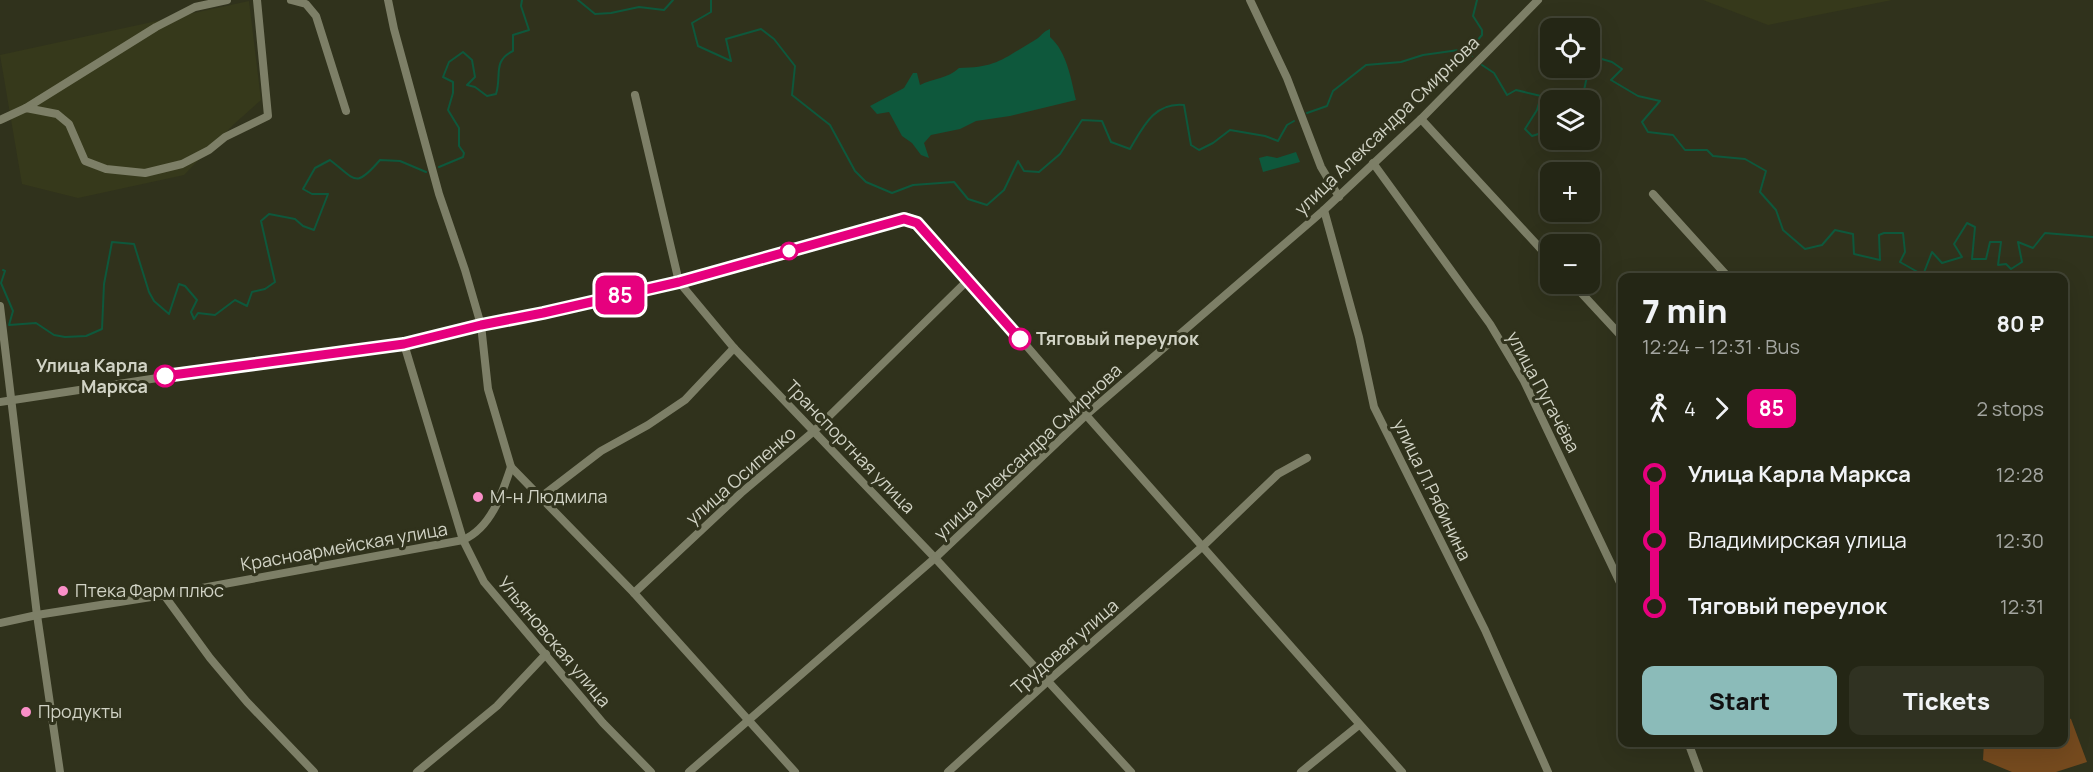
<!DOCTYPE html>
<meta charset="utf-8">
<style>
body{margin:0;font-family:Manrope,sans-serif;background:#303222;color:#f1f3f6;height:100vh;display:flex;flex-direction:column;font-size:22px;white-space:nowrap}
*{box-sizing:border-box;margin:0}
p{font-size:20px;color:#a3a5a0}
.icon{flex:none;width:33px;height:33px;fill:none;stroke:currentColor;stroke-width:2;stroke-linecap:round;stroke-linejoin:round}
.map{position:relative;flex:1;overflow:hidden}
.sheet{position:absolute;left:1618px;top:273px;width:450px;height:474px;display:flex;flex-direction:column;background:#242615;border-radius:12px;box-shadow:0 6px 24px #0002,0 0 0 2px #414334}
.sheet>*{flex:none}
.badge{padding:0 12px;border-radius:9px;font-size:21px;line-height:39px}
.tools{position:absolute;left:1540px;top:18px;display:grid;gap:12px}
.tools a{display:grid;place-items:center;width:60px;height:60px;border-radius:12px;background:#242615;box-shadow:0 6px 24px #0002,0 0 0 2px #414334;font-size:30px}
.map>.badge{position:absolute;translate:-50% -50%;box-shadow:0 0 0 3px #fff}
.legs{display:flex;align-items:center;gap:9px;height:66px;padding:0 24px;font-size:20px}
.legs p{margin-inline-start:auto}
.overview{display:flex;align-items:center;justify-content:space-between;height:102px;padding:0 24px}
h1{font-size:33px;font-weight:800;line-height:45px}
.action{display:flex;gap:12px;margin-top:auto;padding:12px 24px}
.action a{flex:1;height:69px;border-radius:12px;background:#8bbbb9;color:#111;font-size:24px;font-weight:800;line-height:69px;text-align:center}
.action a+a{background:#303222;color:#f1f3f6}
ul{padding:0 24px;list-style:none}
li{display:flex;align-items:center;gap:21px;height:66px;font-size:22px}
li i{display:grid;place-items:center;width:9px;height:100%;margin:0 8px;background:currentColor}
li i::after{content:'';width:15px;height:15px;margin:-8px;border:4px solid;border-radius:50%;background:#242615}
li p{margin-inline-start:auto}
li:first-child i{background:linear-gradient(#0000 50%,currentColor 0)}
li:last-child i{background:linear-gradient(currentColor 50%,#0000 0)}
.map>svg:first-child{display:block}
</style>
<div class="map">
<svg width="2093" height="772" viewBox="0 0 2093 772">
<rect width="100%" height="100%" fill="#30321c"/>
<g fill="#36391b">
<polygon points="1703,0 1892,0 1768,25"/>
<polygon points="249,1 261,100 233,125 184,175 78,198 22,184 0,55"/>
</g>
<polygon fill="#754a1e" points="2064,716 2071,719 2087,762 2056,772 2012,772 1983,760 1984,743 2064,742"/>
<g fill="#0e583c">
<path d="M1050,29V37C1067,52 1071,79 1076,100L1010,116L976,121L960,129L931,135L924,143L929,158L921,155L912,143L902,136L889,112L877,114L870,106L904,88L913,73H917L920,85C933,78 948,79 959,68C997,68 1004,58 1035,40C1041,37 1042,32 1050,29Z"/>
<polygon points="1296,152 1300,162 1263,172 1259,158 1267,156 1277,158"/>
</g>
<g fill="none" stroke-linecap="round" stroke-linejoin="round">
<g stroke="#0e583c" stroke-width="2">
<polyline points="578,0 595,14 611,13 639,7 664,10 673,0"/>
<path d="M711,0V12L692,23L698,46L731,61L726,39L761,29L774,39L795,66L792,95L830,125L855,171L866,182L892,193L913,185L954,182L968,199L987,205L1004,190L1018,161L1024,171L1039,172L1060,154L1082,120L1102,121L1111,142L1130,149C1143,127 1154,102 1184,105L1191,145L1199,150L1213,143L1230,130L1265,136L1278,141L1287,125L1294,121"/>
<polyline points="1466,49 1472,56"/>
<polyline points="1482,65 1494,73 1507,95 1516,90 1541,96 1537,110 1525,129 1532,136 1551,130"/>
<polyline points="1582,100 1586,81 1595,57 1612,62 1622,69 1611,80 1638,96 1660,101 1642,122 1648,132 1673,135 1685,150 1707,150 1713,156 1745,159 1766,171 1760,192 1776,210 1783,230 1805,249 1822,245 1835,230 1853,234 1854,254 1880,260 1879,235 1884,233 1903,233 1905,252 1900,262 1923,275 1932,252 1942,263 1962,257 1954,244 1967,223 1975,227 1972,259 1986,259 1990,242 2001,242 1998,265 2006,264 2011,269 2022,262 2018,242 2033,248 2045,233 2093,237"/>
<polyline points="1307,113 1327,106 1333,91 1366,65 1401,62 1423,55 1466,49 1476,42 1482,35 1482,30 1473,16 1477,0"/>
<path d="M439,167L463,157L464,153L459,146V128L448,110L453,93V82L443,77L449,62L463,52L472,60L475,77L467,85L475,87L487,96L496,94C502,76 492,61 513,51V35L529,30L521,6L522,0"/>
<path d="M3,270L5,271L1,283L13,311L9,325L36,323L54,335L65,337L86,336L102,329L104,284L112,242L134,244L149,292L154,301L169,314L179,284L185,286L197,300L191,312L194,319L198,313L215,315L235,300L247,306L252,292L265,289L275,282L261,221L269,214L295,219L303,226L314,230L328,194H312L303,189L315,168L330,160C356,180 355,189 380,160L400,161L426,172"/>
</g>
<g stroke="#7d7f67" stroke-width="8">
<polyline points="291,0 306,4 316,16 346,111"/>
<polyline points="388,0 394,29 439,194 465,270 481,325 488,389 511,467 634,593 795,772"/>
<polyline points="1250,0 1287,78 1321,167 1339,197"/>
<polyline points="635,95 679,282 734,348 935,558 1131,772"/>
<polyline points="26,108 156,27 195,7 227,0"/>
<polyline points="1421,119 1551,260"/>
<polyline points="0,120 26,108 57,114 69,124 85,161 106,169 145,173 182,164 209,150 225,137 268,116 257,0"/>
<polyline points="1373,163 1490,324 1524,381 1623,589"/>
<polyline points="1653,194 1729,278"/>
<polyline points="1324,210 1359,337 1374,407 1485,630 1548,772"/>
<polyline points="1573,284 1623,338"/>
<polyline points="0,306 37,615 60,772"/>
<polyline points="404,344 463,540 484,582 603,723 651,772"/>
<polyline points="0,402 197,372 404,344 481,325 543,313 679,282 904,219 917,223 969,279 1086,415 1402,772"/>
<polyline points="541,497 601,451 648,425 685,400 734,348"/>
<polyline points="634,593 741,493 814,431 969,279"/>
<polyline points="164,595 210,658 247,702 314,772"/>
<path d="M0,623L37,615L164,595L463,540C491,528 502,494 511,467"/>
<polyline points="1688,742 1699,772"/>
<polyline points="417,772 497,706 546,654"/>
<polyline points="689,772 935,558 1086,415 1324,210 1421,119 1538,0"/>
<polyline points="948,772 1049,680 1203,546 1278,474 1307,458"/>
<polyline points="1301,772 1359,725"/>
</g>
</g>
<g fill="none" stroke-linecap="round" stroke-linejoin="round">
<g stroke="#fff" stroke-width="14">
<polyline id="line-1" points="165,376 404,344 481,325 543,313 679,282 904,219 917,223 1020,339"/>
</g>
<use href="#line-1" stroke="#e6007e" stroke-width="9"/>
</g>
<g fill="#fff" stroke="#e6007e" stroke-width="3">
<circle cx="789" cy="251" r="8"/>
<circle cx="1020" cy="339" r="10"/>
<circle cx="165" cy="376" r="10"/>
</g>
<g fill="#fa8fc8" stroke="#30321c" stroke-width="2">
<circle cx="478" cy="497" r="6"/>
<circle cx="63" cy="591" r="6"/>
<circle cx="26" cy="712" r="6"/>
</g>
<g text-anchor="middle" stroke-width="6" stroke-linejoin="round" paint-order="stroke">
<g font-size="18" fill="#d1d3c5" stroke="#30321c">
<text transform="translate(1387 126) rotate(-44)" y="6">улица Александра Смирнова</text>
<text transform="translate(1543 392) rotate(62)" y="6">улица Пугачёва</text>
<text transform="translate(850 447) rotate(46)" y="6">Транспортная улица</text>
<text transform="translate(1028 452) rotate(-43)" y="6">улица Александра Смирнова</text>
<text transform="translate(741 476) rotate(-41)" y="6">улица Осипенко</text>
<text transform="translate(1432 490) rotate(64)" y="6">улица Л.Рябинина</text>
<text transform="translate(344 547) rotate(-10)" y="6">Красноармейская улица</text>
<text transform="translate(554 642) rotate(50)" y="6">Ульяновская улица</text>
<text transform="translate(1065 647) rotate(-41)" y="6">Трудовая улица</text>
</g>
<g font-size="18" font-weight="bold" fill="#d1d3c5" stroke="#30321c" text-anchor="start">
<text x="1036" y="345">Тяговый переулок</text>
<text x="148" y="372" text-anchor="end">Улица Карла<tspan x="148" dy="21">Маркса</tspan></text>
</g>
<g font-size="18" fill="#d1d3c5" stroke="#30321c" text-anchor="start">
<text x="490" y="503">М-н Людмила</text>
<text x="75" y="597">Птека Фарм плюс</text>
<text x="38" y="718">Продукты</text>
</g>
</g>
</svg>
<div class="tools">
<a><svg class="icon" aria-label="locate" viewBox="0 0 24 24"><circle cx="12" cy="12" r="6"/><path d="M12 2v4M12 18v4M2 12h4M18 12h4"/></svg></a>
<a><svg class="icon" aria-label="layers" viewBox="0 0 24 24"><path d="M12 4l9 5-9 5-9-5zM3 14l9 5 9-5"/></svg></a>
<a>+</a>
<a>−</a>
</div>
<b class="badge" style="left:620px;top:295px;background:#e6007e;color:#fff">85</b>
<section class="sheet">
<div class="overview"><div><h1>7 min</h1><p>12:24 – 12:31 · Bus</p></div><b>80 ₽</b></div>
<div class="legs"><svg class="icon" aria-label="walk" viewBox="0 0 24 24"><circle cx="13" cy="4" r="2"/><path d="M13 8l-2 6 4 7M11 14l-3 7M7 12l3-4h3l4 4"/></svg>4<svg class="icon" aria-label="forward" viewBox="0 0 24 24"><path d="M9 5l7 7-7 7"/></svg><b class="badge" style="background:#e6007e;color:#fff">85</b><p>2 stops</p></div>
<ul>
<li><i style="color:#e6007e"></i><b>Улица Карла Маркса</b><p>12:28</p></li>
<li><i style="color:#e6007e"></i><span>Владимирская улица</span><p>12:30</p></li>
<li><i style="color:#e6007e"></i><b>Тяговый переулок</b><p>12:31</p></li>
</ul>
<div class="action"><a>Start</a><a>Tickets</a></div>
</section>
</div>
